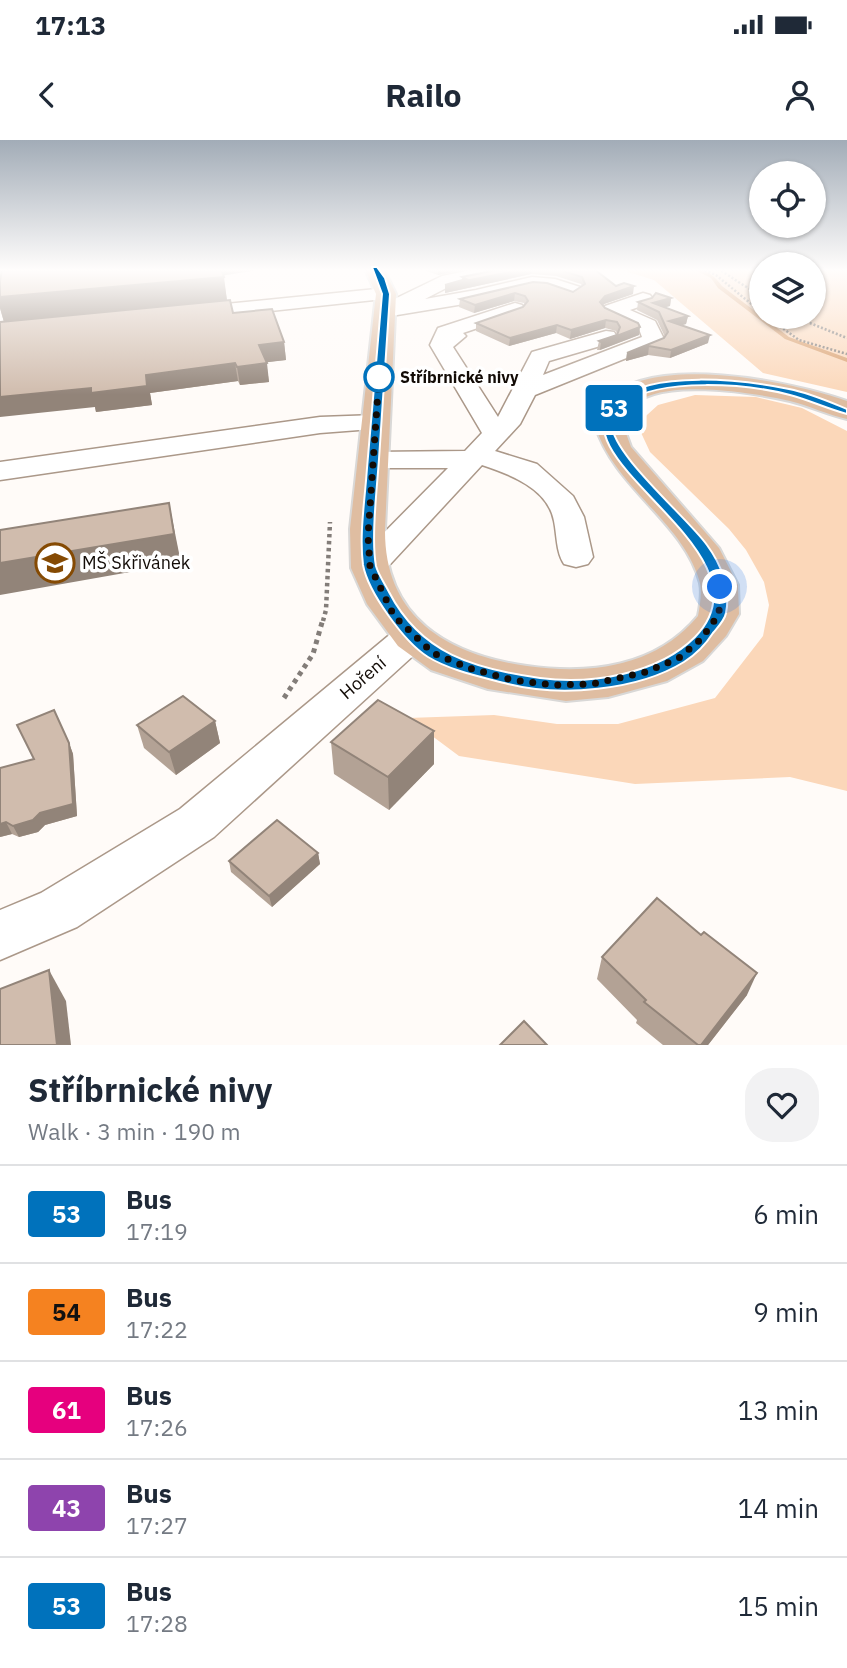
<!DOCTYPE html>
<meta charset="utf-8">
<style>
body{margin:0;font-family:"IBM Plex Sans",sans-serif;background:#f2f2f3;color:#1f2937;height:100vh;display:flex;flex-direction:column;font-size:26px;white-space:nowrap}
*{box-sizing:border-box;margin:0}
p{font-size:23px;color:#747a83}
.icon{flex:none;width:38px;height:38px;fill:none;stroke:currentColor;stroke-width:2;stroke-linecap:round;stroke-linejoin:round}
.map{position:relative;height:905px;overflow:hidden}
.sheet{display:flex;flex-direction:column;background:#fff;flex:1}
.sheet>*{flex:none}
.badge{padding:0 14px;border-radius:5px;font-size:24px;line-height:46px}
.tools{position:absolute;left:749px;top:21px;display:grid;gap:14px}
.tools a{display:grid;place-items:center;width:77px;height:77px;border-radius:50%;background:#fff;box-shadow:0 2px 5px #0004;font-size:35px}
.you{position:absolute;width:35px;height:35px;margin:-18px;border:5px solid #fff;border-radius:50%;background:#1a73e8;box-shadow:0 0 0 10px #1a73e833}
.map>.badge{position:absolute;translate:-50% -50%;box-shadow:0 0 0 4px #fff}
.round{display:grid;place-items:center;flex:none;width:74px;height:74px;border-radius:28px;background:#f2f2f3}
.headline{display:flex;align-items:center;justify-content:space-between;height:119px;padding:0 28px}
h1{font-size:33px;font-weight:800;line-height:52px}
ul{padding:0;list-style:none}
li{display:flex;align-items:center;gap:21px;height:98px;padding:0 28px;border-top:2px solid #e0e1e3}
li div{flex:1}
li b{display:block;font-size:26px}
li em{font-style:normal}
li .badge{min-width:77px;font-weight:700;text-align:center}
.status{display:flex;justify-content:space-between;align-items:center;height:49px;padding:0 35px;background:#fff;direction:ltr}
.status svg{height:19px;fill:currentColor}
header{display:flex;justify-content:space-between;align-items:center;height:91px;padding:0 28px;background:#fff;font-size:32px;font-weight:800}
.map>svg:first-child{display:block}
</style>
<div class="status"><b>17:13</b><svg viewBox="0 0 49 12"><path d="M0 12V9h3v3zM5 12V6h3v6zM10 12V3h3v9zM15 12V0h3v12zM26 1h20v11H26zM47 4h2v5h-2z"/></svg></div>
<header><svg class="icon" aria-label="back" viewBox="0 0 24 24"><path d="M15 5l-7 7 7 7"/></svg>Railo<svg class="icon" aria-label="person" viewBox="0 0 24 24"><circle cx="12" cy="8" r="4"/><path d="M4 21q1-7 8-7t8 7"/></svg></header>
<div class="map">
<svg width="847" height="905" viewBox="0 0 847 905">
<rect width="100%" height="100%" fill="#fffbf8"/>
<g fill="#fbd7b9">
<polygon points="618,129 761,129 761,177 814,177 814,129 847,129 847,252 763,233 654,140"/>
<polygon points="695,255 756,257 802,268 847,291 847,651 790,637 635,644 459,616 408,578 494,575 557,584 618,584 715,558 763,496 769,465 764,442 746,410 729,389 650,312 637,284 658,265"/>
</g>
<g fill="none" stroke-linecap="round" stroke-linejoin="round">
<path fill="#daa06e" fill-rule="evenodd" d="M693,129C706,129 715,136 722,146L789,197L847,218V222L785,199L718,148L711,138Z"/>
<g stroke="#ab9889" stroke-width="3">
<g id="minor">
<polygon points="476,129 496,129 498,131 495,135 454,144 425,159 476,150 532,137 555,139 580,147 582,151 573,157 547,148 532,147 476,162 385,177 378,175 375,171 378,167 442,136"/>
<polygon points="386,148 393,150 395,154 393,158 185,180 178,178 175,174 178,170 185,168"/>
<path d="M643,153L650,155L653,159L650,163L630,170L655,181L664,199L661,204L535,255L520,284L495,311L537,324L573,356L584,377L593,417L588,424L576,427L564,424C556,412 557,395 554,381C548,348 509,334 482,325L382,433L370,436L358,433L353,426L358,419L448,328H373L363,326L359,320L363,314L373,312L465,311L482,293L430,205L438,188L515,163L522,165L525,169L522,173L463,193L466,196L453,207L498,277L532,212L606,191L614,192L617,197L614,202L549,221L543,235L642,197L639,189L605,174L602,170L605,166Z"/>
<polygon points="376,275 385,278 389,283 385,288 320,293 0,340 0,322 320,277"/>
<polygon points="412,484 425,487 431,496 425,505 214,697 77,787 0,820 0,770 41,753 180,669 399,487"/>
</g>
</g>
<g stroke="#d9d8d7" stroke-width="4">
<path id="major" d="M365,129H384L396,154L385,389C384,478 448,515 527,526C590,535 656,527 698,476C700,466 702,452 700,443C684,382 614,348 595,285C598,277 601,267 606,261C650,212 793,242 847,261V279C828,275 810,266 790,261C755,253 653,235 629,270C626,274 625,281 623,285L631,307L719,408L738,445L739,474L726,496L703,521L667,541L608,557L566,561L488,549L431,530L398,506L367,464L351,428L350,389L376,154Z"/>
</g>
<g stroke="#837d79" stroke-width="2.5" stroke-dasharray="2 2" stroke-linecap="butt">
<polyline points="701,129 716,135 761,172"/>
<path d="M718,129C731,136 748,150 761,154"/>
<polyline points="767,177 799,200 847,214"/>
<polyline points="795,177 847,198"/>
</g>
<polyline stroke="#837d79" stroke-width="4.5" stroke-dasharray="3.5 3.5" stroke-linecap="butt" points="323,481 326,470 330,382"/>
<polyline stroke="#837d79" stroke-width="5" stroke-dasharray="4.5 4.5" stroke-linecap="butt" points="284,558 313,514 323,479"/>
<use href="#minor" fill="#fff" fill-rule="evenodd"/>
<use href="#major" fill="#dfbda1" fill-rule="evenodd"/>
</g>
<g fill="#b3a295">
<polygon points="421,129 467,129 438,135"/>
<polygon points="497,129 594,129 616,146 633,154 604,164 603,165 605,168 639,195 600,210 597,210 599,201 617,195 616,191 605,188 570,199 556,193 509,206 476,191 476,183 523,167 525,165 524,163 514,161 474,173 459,167 460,159 533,142 573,152 582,146 581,144 556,136 531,134 445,153 445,145 462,140 462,137 496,130"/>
<polygon points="223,135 227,160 233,173 284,202 286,220 266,222 269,242 240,245 238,241 150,253 152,265 96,272 95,267 4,182 0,168 0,141"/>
<polygon points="671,158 670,166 664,167 688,176 686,184 682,185 708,203 670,218 648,215 626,221 627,213 664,198 665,197 657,180 637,170 638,162"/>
<polygon points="215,581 220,603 176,635 144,608 137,585"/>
<polygon points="331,602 434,624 389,670 334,634"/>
<polygon points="69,603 73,614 77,676 45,685 38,692 19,697 12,694 0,697 33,620"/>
<polygon points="318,713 320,724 272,767 231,732 229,721"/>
<polygon points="602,817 747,855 708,905 663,905 636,883 637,880 597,839"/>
</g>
<g fill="#928479">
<polygon points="219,129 264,129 220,136"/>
<polygon points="438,129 467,129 438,135"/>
<polygon points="525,129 532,129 531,134 445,153 445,145"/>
<polygon points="224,137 227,161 4,182 0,168 0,157"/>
<polygon points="634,146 633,154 604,164 599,170 600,162 605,156"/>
<polygon points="515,153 514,161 474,173 475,165"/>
<polygon points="671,158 670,166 655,170 653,163"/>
<polygon points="688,176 686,184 668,189 669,181"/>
<polygon points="606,180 605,188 570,199 571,190"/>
<polygon points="557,185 556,193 509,206 510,198"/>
<polygon points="640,187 639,195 600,210 601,202"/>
<polygon points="710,195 708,203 670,218 671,210"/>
<polygon points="284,202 286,220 261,223 259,205"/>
<polygon points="649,206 648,215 626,221 627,213"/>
<polygon points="235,223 238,241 150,253 152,265 96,272 95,267 0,277 0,257 146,235"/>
<polygon points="267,223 269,242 240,245 237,227"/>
<polygon points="169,363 181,423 0,455 0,423"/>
<polygon points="215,581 220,603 176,635 169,612"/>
<polygon points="434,591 434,624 389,670 388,637"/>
<polygon points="69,603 73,614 77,676 45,685 38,692 19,697 13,686"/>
<polygon points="6,682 12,694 0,697 0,684"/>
<polygon points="318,713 320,724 272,767 269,756"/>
<polygon points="49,830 66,861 71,905 57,905"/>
<polygon points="757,833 747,855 708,905 701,905"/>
</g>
<g fill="#d0bcad" stroke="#928479" stroke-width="2">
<polygon points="2,129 221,129 224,137 0,157 0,141"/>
<polygon points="497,129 525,129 445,145 466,139 462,137 496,130"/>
<polygon points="549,129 594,129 616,146 624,143 634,146 605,156 600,162 605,168 638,183 640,187 601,202 599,201 617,195 620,187 617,182 606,180 571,190 557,185 510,198 476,183 523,167 528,161 525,156 515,153 475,165 460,159 533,142 547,143 573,152 585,144 582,137 557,129"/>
<polygon points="656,153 671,158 653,163 688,176 669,181 710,195 671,210 649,206 627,213 664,198 668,192 659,172 638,162 652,158"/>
<polygon points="230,160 233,173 272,169 284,202 259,205 267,223 237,227 235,223 146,235 147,246 91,253 91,248 0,257 0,182"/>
<polygon points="169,363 174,394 0,423 0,390"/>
<polygon points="183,556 215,581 169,612 137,585"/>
<polygon points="378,560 434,591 388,637 331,602"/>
<polygon points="54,570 69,603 73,664 40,673 33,680 13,686 6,682 0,684 0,628 34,619 17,585"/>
<polygon points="277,680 318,713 269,756 229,721"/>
<polygon points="657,758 701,795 704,792 757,833 701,905 698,905 644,862 646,860 602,817"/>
<polygon points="49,830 57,905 0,905 0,849"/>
<polygon points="524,881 547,905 500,905"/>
</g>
<linearGradient id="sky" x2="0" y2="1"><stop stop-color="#a2acb7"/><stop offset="0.51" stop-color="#fffdfc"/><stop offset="1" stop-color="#fffdfc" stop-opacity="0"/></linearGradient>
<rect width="847" height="255" fill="url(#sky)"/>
<path fill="#0072bc" stroke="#fff" stroke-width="2" d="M372,127H377L385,138L390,154C386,209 383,264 379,319C377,348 371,399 376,426C378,434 385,444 389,452C421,514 475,529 540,538C591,545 658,534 695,497C779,412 549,319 616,261C652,229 745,240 789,249C810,253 830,262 847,269V274C828,269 809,260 790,255C749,244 660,237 625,263C619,267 613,276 612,283C609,312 689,379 707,405C721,424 731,449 726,473C725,480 718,487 713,493C706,504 695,515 684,522C637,551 560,557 508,544C482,537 451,531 428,517C404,502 368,452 363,425C359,394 365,359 367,328C372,270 377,212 382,154Z"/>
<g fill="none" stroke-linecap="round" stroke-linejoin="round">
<polyline stroke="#120b06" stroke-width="7" stroke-dasharray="0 12.6" points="379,237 368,396 370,426 394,476 433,513 469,528 512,540 554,545 592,544 646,532 679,518 701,499 719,474 720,447"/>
</g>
<defs>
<g id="school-ring" transform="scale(2.0125)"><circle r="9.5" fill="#fff" stroke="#854a03" stroke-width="1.5"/><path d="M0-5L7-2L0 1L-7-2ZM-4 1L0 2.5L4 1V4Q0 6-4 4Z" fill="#854a03"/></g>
</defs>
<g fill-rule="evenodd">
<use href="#school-ring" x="55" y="423"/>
</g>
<circle fill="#fff" stroke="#0072bc" stroke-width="3.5" cx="379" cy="237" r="14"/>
<g text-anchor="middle" stroke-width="7" stroke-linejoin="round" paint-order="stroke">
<g font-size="16" font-weight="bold" fill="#120b06" stroke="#fff" text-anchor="start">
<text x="400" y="243">Stříbrnické nivy</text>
</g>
<g font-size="18" fill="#120b06" stroke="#fff" text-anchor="start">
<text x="82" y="429">MŠ Skřivánek</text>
</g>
<g font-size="18" fill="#120b06" stroke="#fff">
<text transform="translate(363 538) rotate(-41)" y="6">Hoření</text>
</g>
</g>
</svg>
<div class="tools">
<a><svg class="icon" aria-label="locate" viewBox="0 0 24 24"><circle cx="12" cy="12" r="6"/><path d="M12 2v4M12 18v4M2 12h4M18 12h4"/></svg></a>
<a><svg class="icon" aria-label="layers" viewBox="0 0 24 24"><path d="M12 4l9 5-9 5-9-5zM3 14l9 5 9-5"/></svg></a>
</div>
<div class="you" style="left:720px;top:447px"></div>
<b class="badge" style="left:614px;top:268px;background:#0072bc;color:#fff">53</b>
</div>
<section class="sheet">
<div class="headline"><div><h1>Stříbrnické nivy</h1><p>Walk · 3 min · 190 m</p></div><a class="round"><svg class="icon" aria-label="heart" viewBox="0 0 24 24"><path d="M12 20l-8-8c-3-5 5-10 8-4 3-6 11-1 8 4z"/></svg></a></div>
<ul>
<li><span class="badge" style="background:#0072bc;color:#fff">53</span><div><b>Bus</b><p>17:19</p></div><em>6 min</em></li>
<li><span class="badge" style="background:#f58220;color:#111">54</span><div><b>Bus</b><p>17:22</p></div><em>9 min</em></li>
<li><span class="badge" style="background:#e6007e;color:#fff">61</span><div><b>Bus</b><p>17:26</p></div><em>13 min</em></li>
<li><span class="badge" style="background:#8e44ad;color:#fff">43</span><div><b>Bus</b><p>17:27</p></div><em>14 min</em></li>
<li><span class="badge" style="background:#0072bc;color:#fff">53</span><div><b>Bus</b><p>17:28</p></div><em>15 min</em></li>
</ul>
</section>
